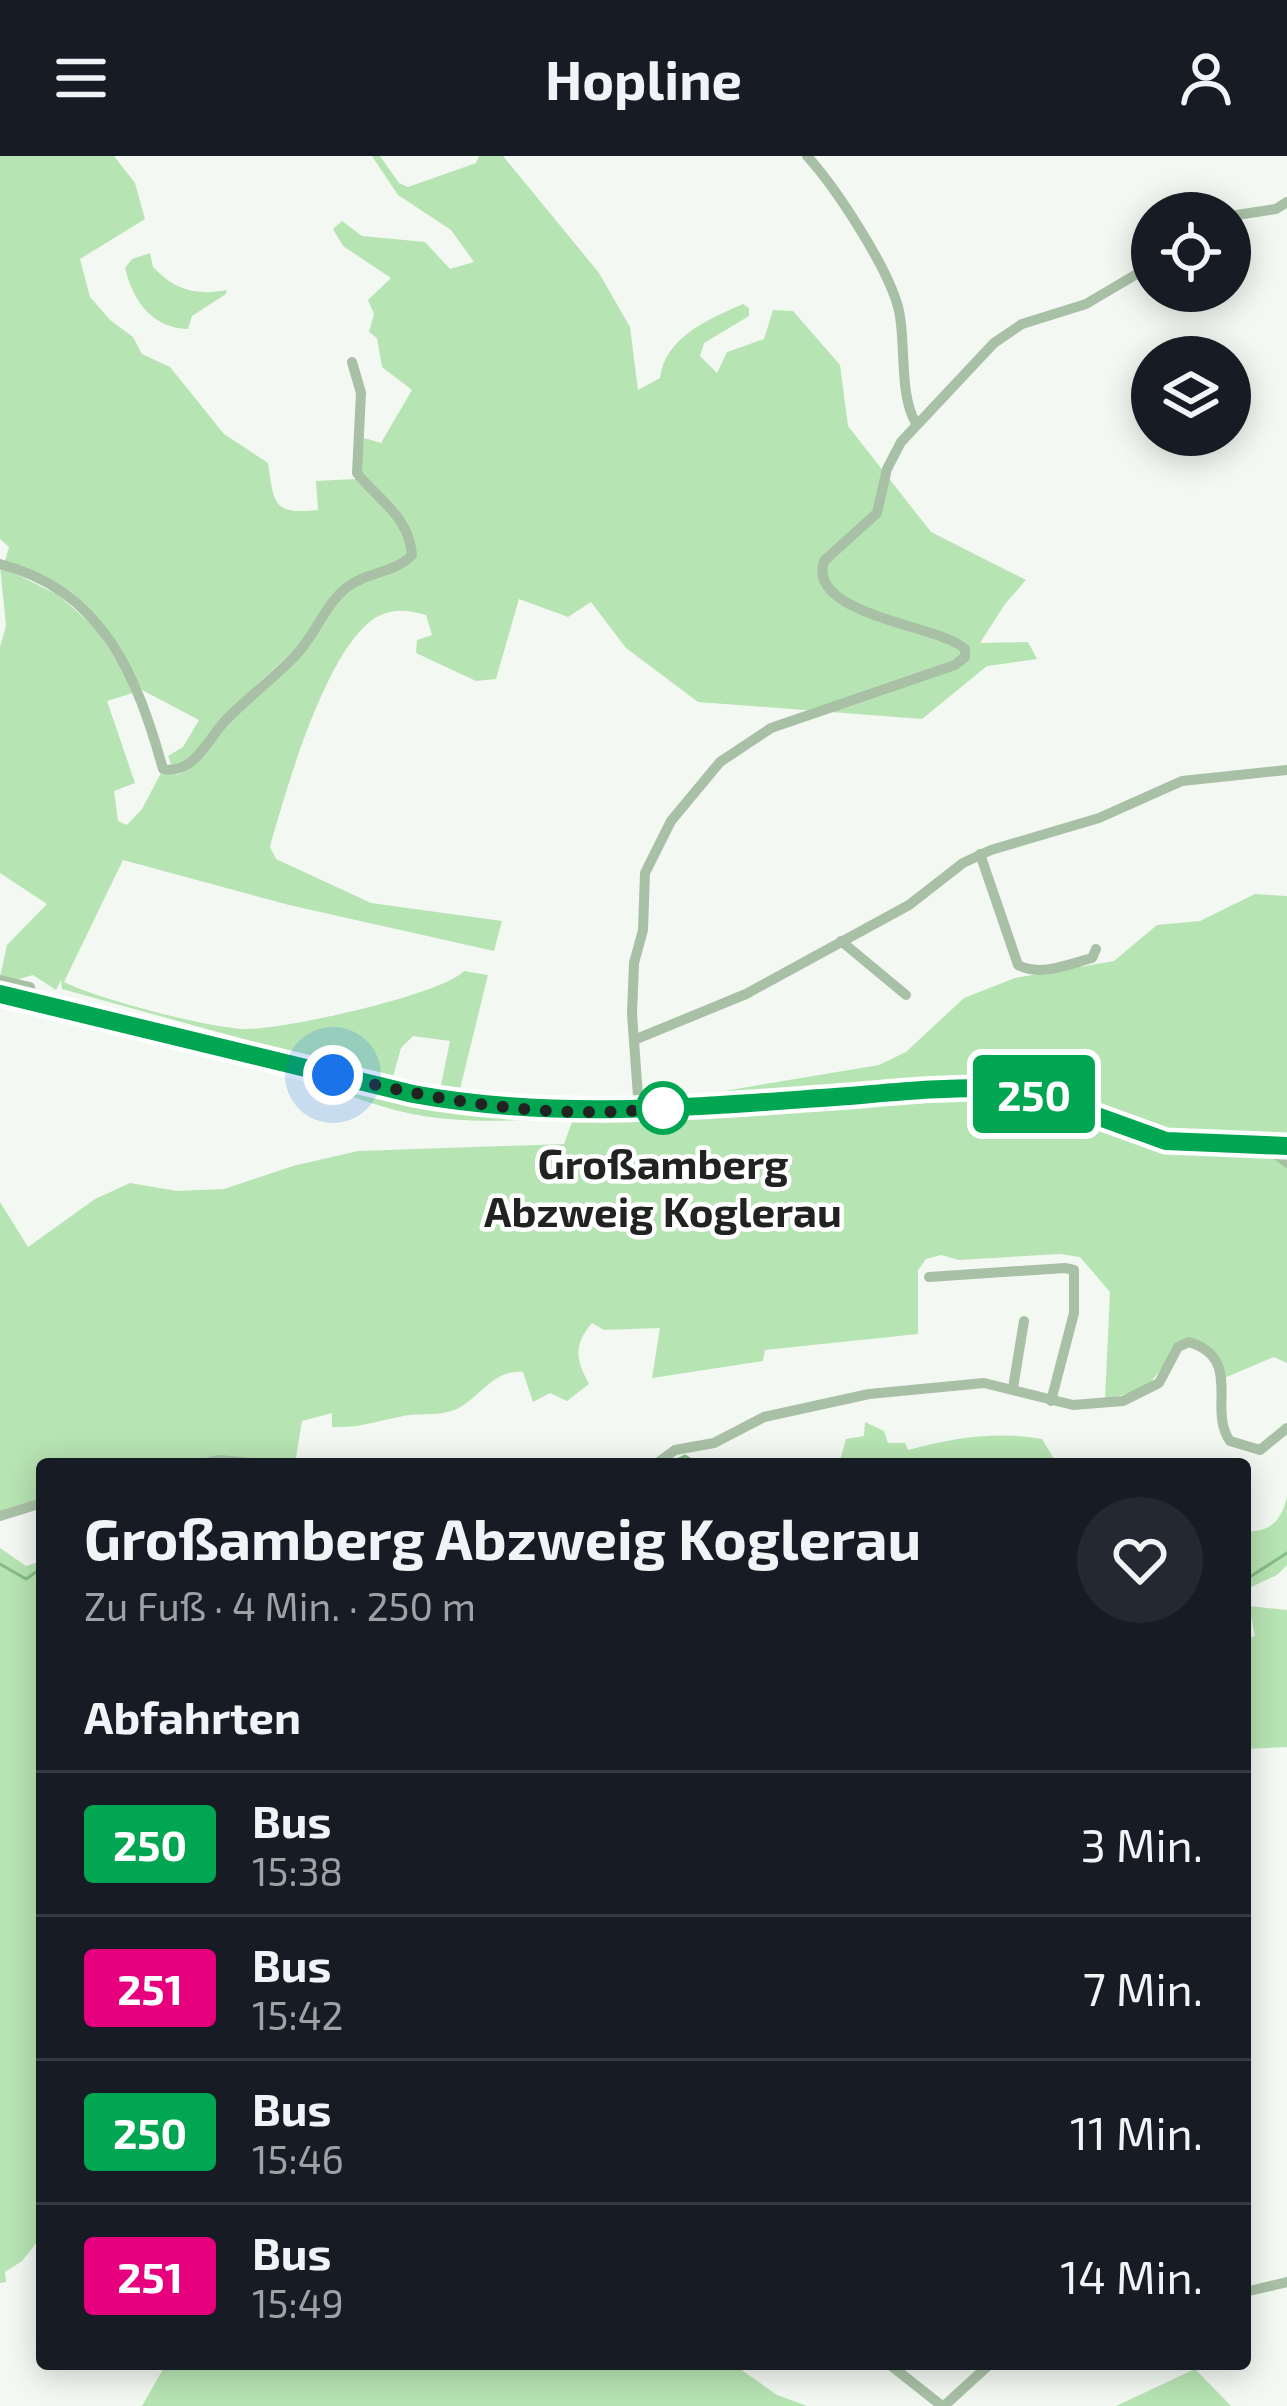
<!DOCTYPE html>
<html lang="de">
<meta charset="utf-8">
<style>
body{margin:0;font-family:"Exo 2",sans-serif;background:#242831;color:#f1f3f6;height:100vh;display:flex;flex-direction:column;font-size:45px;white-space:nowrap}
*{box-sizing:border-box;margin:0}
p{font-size:39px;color:#9ea1a6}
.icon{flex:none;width:66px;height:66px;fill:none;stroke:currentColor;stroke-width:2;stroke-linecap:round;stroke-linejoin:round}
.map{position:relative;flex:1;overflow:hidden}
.side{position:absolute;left:36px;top:1302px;width:1215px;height:912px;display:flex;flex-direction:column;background:#171b24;border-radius:12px;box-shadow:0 6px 30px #0003}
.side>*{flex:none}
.badge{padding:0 24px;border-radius:9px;font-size:42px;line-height:78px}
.tools{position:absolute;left:1131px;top:36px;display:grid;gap:24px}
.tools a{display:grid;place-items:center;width:120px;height:120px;border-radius:50%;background:#171b24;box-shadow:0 6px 30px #0003;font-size:60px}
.you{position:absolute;width:60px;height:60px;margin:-30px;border:9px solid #fff;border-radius:50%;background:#1a73e8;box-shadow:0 0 0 18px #1a73e833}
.map>.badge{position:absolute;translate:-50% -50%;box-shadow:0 0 0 6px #fff}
h2{padding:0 48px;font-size:45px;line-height:108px}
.round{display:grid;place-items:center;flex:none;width:126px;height:126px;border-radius:63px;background:#242831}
.overview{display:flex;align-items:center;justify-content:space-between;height:204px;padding:0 48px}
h1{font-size:57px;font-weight:700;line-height:90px}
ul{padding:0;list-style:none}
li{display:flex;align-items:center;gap:36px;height:144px;padding:0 48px;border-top:3px solid #363941}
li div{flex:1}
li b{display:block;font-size:45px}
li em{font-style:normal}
li .badge{min-width:132px;font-weight:700;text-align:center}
header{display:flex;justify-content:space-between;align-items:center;height:156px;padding:0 48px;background:#171b24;font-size:54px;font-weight:700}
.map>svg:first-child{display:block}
</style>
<header><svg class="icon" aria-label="menu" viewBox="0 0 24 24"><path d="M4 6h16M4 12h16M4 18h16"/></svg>Hopline<svg class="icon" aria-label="person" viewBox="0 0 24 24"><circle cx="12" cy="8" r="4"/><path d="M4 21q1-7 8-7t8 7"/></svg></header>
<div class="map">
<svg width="1287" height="2250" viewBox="0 0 1287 2250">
<rect width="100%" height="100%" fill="#f3f8f2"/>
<g fill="#b7e4b3">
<path d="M0,0H114L135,27L145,63L80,103L90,141L110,164L133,181L142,198L170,211L224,278L268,307C274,348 273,359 318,354L316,325L356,323L364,282L381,287L412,234L382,211L377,182L369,176L374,158L368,144L391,122L343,90L333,73L342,65L362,80L425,86L450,113L474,106L451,74L398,39L372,0H380L399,27L408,31L476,7L479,0H503L599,117L630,171L638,234L660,222C665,181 709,163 743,148L749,152V160L704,187L700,200L717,217L727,196L764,183L773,154L793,155L840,209L848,270L931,376L1026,424L1005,448L980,487L1028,486L1037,503L987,510L922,563L698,546L626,492L591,446L568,461L519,443L496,523L476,525L416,497L417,484L432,479L426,459C410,455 397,452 381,459C329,481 285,637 270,691L276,703L371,747L502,765L494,795L289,749L123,704L64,826C98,843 205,871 243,873C278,875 442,839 464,815L488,819L459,937L440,934L450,885L413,880L401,892L392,924L62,833L61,824L56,834L33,819L16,824L0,821L7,789L47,748L0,717V491L6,470L0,410L58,439L96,472L136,536L107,545L135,627L114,635L118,665L127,669L142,653L161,617L177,619L188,614L293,495L253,532L190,604L172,611L168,600L183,591L199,564L142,534L121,493L99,465L5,405L9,391L0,383Z"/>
<path d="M150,97L153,111C174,134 197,140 227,134L226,138L192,160L188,173C152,172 133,145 125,112L132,103Z"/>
<path d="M1255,738L1287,740V982L1197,981L1167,977L1161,987L1192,994L1264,995L1287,1011V1207L1274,1201L1224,1222L1206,1191L1181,1188L1146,1232L1105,1244L1110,1136L1080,1101L1060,1098L959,1104L941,1099L926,1103L918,1114V1178L765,1194L763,1205L652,1222L660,1172L604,1174L592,1167C573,1189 576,1204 589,1228L567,1245L550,1237L533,1246L523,1216C493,1213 481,1241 457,1253C439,1261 417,1256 399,1261C372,1266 360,1272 332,1271V1257L302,1265L295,1308L205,1304L195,1308H42V1344L0,1357V1046L28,1091L95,1043L130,1027L177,1035L224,1033L293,1010L358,995L564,988L572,966L698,954L719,943L715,940L718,936L879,909L906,896L964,842L1015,822L1114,805L1157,769L1200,765Z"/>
<path d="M274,911L383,938L531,964C493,965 455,966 418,959C368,950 321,928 274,911Z"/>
<path d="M865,1266L884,1275L888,1287H905L908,1294C953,1282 996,1275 1042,1283L1057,1308H839L846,1283L864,1280Z"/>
<path d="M1287,1340V1409L1277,1419L1245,1434V1375C1272,1377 1282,1363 1287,1340Z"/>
<polygon points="0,1392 26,1410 42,1405 42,2080 22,2105 5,2116 6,2126 0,2127"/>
<polygon points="1249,1450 1287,1454 1287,1591 1245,1593 1245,1483 1255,1480"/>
<polygon points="166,2208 733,2208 777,2239 807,2250 142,2250"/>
<polygon points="1195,2213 1231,2250 1116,2250"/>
</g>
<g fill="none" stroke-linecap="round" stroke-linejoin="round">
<g stroke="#86bd83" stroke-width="3">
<polyline points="668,1308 685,1300 698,1308"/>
<polyline points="0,1408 26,1423 42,1412"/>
<polyline points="1245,1424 1287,1397"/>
</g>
<g stroke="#a8c0a6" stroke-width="10">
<path d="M807,0C836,32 890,114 899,155C906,186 899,241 916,267"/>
<polyline points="1230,60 1276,53 1287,46"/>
<path d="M0,408C103,434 137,520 163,613C193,620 208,583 225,565C247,542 273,523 295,500C315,480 324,450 346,432C367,415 394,418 412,399C409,360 379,345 357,317L361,237L352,206"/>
<path d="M980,698L1018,809C1040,821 1069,808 1092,802L1096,793"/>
<polyline points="841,785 906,839"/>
<polyline points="0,824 30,831 34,846"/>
<polyline points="634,884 746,838 909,749 963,707 991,694 1099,662 1182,625 1287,614"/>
<path d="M639,954L632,858L634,807L643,774L645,717L671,665L720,606L771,572L955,509L965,501V493C941,469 806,460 824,405L877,357L887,313L901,286L994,187L1022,168L1086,148L1152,109"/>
<polyline points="1274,990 1276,998 1287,1007"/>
<polyline points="929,1121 1065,1112 1074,1114 1074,1157 1051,1245"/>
<polyline points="1013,1232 1024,1165"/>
<polyline points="201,1308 218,1304 263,1308"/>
<polyline points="552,1308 556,1308"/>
<path d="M656,1308L675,1294L714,1287L764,1261L869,1238L984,1227L1073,1249L1123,1245L1159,1227L1178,1191L1189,1186C1244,1203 1207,1253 1230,1285L1260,1294L1287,1272"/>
<polyline points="0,1360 42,1347"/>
<polyline points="1245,2136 1287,2126"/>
<polyline points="889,2208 942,2250"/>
<polyline points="944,2250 990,2208"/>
</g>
<path stroke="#81a57e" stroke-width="15" d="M0,838L414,938C549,963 681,952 817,942C875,938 934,930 991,932L1044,941L1165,985L1287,990"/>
</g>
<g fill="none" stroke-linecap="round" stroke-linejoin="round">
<g stroke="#fff" stroke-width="27">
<path id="line" d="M0,838L413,938C555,964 693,951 835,941C887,937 940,931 992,932L1044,941L1166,985L1287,990"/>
</g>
<use href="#line" stroke="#00a651" stroke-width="18"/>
<path stroke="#212321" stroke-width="12" stroke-dasharray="0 21.6" d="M333,919C441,945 552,965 663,952"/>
</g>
<circle fill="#fff" stroke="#00a651" stroke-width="6" cx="663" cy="952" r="24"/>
<g text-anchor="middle" stroke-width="9" stroke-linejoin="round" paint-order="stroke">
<g font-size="42" font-weight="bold" fill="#212321" stroke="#fff">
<text x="663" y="1023">Großamberg<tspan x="663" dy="48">Abzweig Koglerau</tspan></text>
</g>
</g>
</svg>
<div class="tools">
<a><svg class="icon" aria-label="locate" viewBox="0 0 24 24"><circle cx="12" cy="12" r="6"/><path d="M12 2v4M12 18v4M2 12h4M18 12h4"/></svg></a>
<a><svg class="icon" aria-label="layers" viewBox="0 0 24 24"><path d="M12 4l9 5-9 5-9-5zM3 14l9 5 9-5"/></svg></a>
</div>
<div class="you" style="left:333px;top:919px"></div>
<b class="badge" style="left:1034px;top:938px;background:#00a651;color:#fff">250</b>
<section class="side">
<div class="overview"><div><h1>Großamberg Abzweig Koglerau</h1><p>Zu Fuß · 4 Min. · 250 m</p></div><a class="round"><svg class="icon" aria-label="heart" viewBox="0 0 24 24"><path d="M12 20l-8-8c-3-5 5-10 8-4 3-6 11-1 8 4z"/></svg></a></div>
<h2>Abfahrten</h2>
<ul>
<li><span class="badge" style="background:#00a651;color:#fff">250</span><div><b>Bus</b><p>15:38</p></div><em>3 Min.</em></li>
<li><span class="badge" style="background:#e6007e;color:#fff">251</span><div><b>Bus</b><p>15:42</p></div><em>7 Min.</em></li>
<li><span class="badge" style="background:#00a651;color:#fff">250</span><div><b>Bus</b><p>15:46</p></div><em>11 Min.</em></li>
<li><span class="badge" style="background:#e6007e;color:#fff">251</span><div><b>Bus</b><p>15:49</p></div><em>14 Min.</em></li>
</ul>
</section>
</div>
